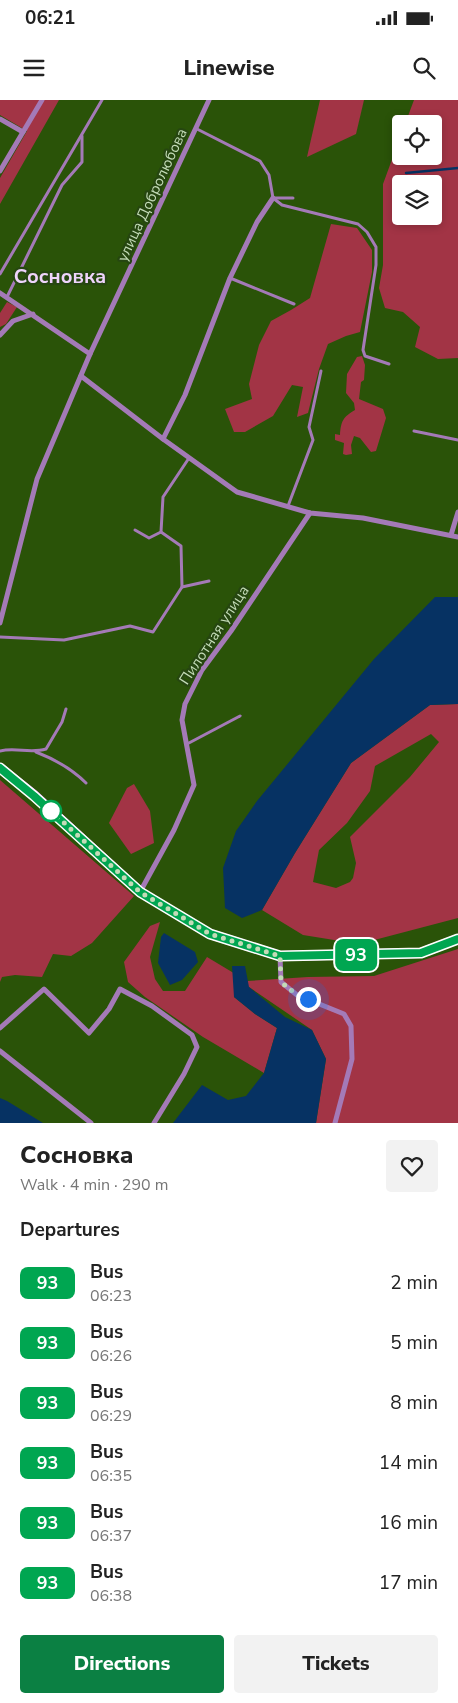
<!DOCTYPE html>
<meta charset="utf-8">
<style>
body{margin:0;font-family:"Nunito Sans",sans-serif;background:#f2f2f2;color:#222;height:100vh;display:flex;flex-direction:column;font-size:19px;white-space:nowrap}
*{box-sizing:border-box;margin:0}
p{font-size:16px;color:#767676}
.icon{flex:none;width:28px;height:28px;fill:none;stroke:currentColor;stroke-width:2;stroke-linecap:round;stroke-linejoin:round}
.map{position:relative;height:1023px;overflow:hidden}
.details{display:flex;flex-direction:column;background:#fff;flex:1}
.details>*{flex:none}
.badge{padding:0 10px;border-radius:8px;font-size:18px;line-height:32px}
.fabs{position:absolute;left:392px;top:15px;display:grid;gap:10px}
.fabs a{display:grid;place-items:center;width:50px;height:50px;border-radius:5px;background:#fff;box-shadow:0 2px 8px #0003;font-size:25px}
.you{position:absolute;width:25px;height:25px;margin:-12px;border:4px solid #fff;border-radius:50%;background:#1a73e8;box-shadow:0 0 0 8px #1a73e833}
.map>.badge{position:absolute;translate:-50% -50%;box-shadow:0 0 0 2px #fff}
h2{padding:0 20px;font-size:19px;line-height:45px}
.round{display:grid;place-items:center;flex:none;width:52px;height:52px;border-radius:5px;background:#f2f2f2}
.overview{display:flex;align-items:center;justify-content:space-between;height:85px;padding:0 20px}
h1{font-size:24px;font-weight:800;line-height:38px}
.button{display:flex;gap:10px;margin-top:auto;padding:10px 20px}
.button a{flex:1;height:58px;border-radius:5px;background:#0b8043;color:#fff;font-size:20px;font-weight:800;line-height:58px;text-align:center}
.button a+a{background:#f2f2f2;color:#222}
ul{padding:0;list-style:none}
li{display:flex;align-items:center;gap:15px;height:60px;padding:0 20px}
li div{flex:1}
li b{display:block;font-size:19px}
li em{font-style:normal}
li .badge{min-width:55px;font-weight:700;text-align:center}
.status{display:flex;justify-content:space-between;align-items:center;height:35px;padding:0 25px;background:#fff;direction:ltr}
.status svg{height:14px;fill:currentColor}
header{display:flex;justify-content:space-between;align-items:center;height:65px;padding:0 20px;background:#fff;font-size:22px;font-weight:800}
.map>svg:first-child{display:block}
</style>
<div class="status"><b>06:21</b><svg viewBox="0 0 49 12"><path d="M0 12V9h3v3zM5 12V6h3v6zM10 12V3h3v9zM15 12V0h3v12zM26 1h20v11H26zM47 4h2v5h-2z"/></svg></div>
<header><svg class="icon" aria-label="menu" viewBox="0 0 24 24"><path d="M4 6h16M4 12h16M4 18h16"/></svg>Linewise<svg class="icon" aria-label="search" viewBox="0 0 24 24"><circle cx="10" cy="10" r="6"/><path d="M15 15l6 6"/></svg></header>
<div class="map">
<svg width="458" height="1023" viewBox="0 0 458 1023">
<rect width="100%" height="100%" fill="#2a5308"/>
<g fill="#a23445" fill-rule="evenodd">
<polygon points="0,0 59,0 0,104 0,78 27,31 0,15"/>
<polygon points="320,0 364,0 356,34 307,57"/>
<path d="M414,0H458V258L438,259L415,247L420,227L403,212L385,208L379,188L383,165V84L401,35V56H434V24H405ZM401,84H434V116H401Z"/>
<polygon points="331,124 357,128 372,150 372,172 360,232 346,236 328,244 319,269 308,313 297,317 303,287 292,285 273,316 245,332 234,332 225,309 252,299 249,284 259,245 271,221 291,210 310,198"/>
<polygon points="7,202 17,207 6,224 0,227 0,213"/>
<path d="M362,256L365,265L364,280L361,282L359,299L383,309L386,318L376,351L371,352L360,338L354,336L351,345L352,354L346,355L343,354L344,343L335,340V334L340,335C341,321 343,317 355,310L354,303L346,293L347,274L357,257Z"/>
<path d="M458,604V818L359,844L303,835L262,810L295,753L351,663L430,605ZM431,634L439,642L410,677L350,737L356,763L353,778L350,782L336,788L313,782L319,750L347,723L370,691L375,666Z"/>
<polygon points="0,680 134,796 92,843 71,856 53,854 42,877 15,875 2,877 0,882"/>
<polygon points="134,684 150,711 154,743 131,754 109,723 127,688"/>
<polygon points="160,822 150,857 155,879 163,891 185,891 207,857 247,881 308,877 374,876 458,849 458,1023 316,1023 326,959 312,930 249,887 234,897 255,914 277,928 264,973 203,937 145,897 128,882 124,862 150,826"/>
</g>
<g fill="#063263">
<polygon points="435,497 458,497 458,604 430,605 351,663 295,753 262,810 242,818 225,808 223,768 236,731 257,701 374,559"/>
<polygon points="164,833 195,852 198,862 182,880 170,885 158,863 161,837"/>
<polygon points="232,866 245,866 249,887 285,917 312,930 326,959 316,1023 173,1023 202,985 228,1000 246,996 264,973 277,928 255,914 234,897"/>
<polygon points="0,998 7,1001 43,1023 0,1023"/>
</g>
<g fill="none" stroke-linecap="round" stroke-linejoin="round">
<polyline stroke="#063263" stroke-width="2.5" points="406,73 458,68"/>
<g stroke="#a47ab7" stroke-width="3">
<polyline points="197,29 260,61 269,75 273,98 282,105 358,124 367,132 376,147 376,165 363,250 365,256 389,264"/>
<polyline points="273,98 293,98"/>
<polyline points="0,174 102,0"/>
<polyline points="230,178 294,204"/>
<polyline points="7,197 62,85 82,62 82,36"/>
<polyline points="414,331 458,340"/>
<polyline points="288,406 313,340 309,327 321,271"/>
<polyline points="135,430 149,438 161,432"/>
<polyline points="182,487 209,481"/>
<polyline points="0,537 64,540 130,526 153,532 182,487 181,446 161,432 163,397 189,358"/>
<polyline points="187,644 240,616"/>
<path d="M0,651C16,647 30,654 46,649L62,622L66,609"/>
<path d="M36,652C54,659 72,669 86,683"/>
</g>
<g stroke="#a47ab7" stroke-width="5">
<polyline points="0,19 23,32"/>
<polyline points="0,71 42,0"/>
<polyline points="0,193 90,254"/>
<polyline points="0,235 13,221 33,214"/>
<polyline points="81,276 163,339 237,392 310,413 363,418 458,437"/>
<polyline points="163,339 185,295 230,178 257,122 273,98"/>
<polyline points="451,435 458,412"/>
<polyline points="0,523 37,379 90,254 209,0"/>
<polyline points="140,792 174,730 194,685 182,620 185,604 202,570 231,531 310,413"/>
<polyline points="280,856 281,882 297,895 344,914 351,926 352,959 335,1023"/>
<polyline points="0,928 44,889 89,933 109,909 120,889 152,906 192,935 197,947 184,974 154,1023"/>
<polyline points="0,951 91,1023"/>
</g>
<polyline stroke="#d894f5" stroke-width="10" points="0,668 34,695 140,792 210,834 280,856 421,853 458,839"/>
</g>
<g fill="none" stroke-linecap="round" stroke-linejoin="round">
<g stroke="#fff" stroke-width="11">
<polyline id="line" points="0,668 34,696 140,792 210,834 280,856 421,853 458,839"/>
</g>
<use href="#line" stroke="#00a651" stroke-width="8"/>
<polyline stroke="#c3dbb7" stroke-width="5" stroke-dasharray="0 9" points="51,711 140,792 210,834 280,856 281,882 297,895 308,899"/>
</g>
<circle fill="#fff" stroke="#00a651" stroke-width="2.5" cx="51" cy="711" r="10"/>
<g text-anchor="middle" stroke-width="4.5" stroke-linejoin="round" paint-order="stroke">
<g font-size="15" fill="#c3dbb7" stroke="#264611">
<text transform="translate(152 95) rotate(-65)" y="5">улица Добролюбова</text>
<text transform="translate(214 535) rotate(-57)" y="5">Пилотная улица</text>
</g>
<g font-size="20" font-weight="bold" fill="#efd4fc" stroke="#264611">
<text x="60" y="183">Сосновка</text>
</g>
</g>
</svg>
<div class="fabs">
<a><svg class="icon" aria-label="locate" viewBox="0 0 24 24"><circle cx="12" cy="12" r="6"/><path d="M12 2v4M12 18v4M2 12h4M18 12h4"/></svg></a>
<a><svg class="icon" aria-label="layers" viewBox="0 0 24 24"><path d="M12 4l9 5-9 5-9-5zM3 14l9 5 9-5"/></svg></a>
</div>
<div class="you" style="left:308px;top:899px"></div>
<b class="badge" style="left:356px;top:855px;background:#00a651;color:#fff">93</b>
</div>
<section class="details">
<div class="overview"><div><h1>Сосновка</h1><p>Walk · 4 min · 290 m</p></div><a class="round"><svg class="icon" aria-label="heart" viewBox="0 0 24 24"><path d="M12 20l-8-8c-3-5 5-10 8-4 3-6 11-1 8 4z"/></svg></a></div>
<h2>Departures</h2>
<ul>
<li><span class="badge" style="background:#00a651;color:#fff">93</span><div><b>Bus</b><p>06:23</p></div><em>2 min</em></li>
<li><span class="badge" style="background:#00a651;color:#fff">93</span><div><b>Bus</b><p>06:26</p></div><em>5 min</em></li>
<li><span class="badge" style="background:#00a651;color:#fff">93</span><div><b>Bus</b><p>06:29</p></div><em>8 min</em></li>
<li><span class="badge" style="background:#00a651;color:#fff">93</span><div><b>Bus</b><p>06:35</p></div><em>14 min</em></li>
<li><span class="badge" style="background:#00a651;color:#fff">93</span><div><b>Bus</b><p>06:37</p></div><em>16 min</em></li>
<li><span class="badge" style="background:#00a651;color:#fff">93</span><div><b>Bus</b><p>06:38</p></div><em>17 min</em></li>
</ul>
<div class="button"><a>Directions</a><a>Tickets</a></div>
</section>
